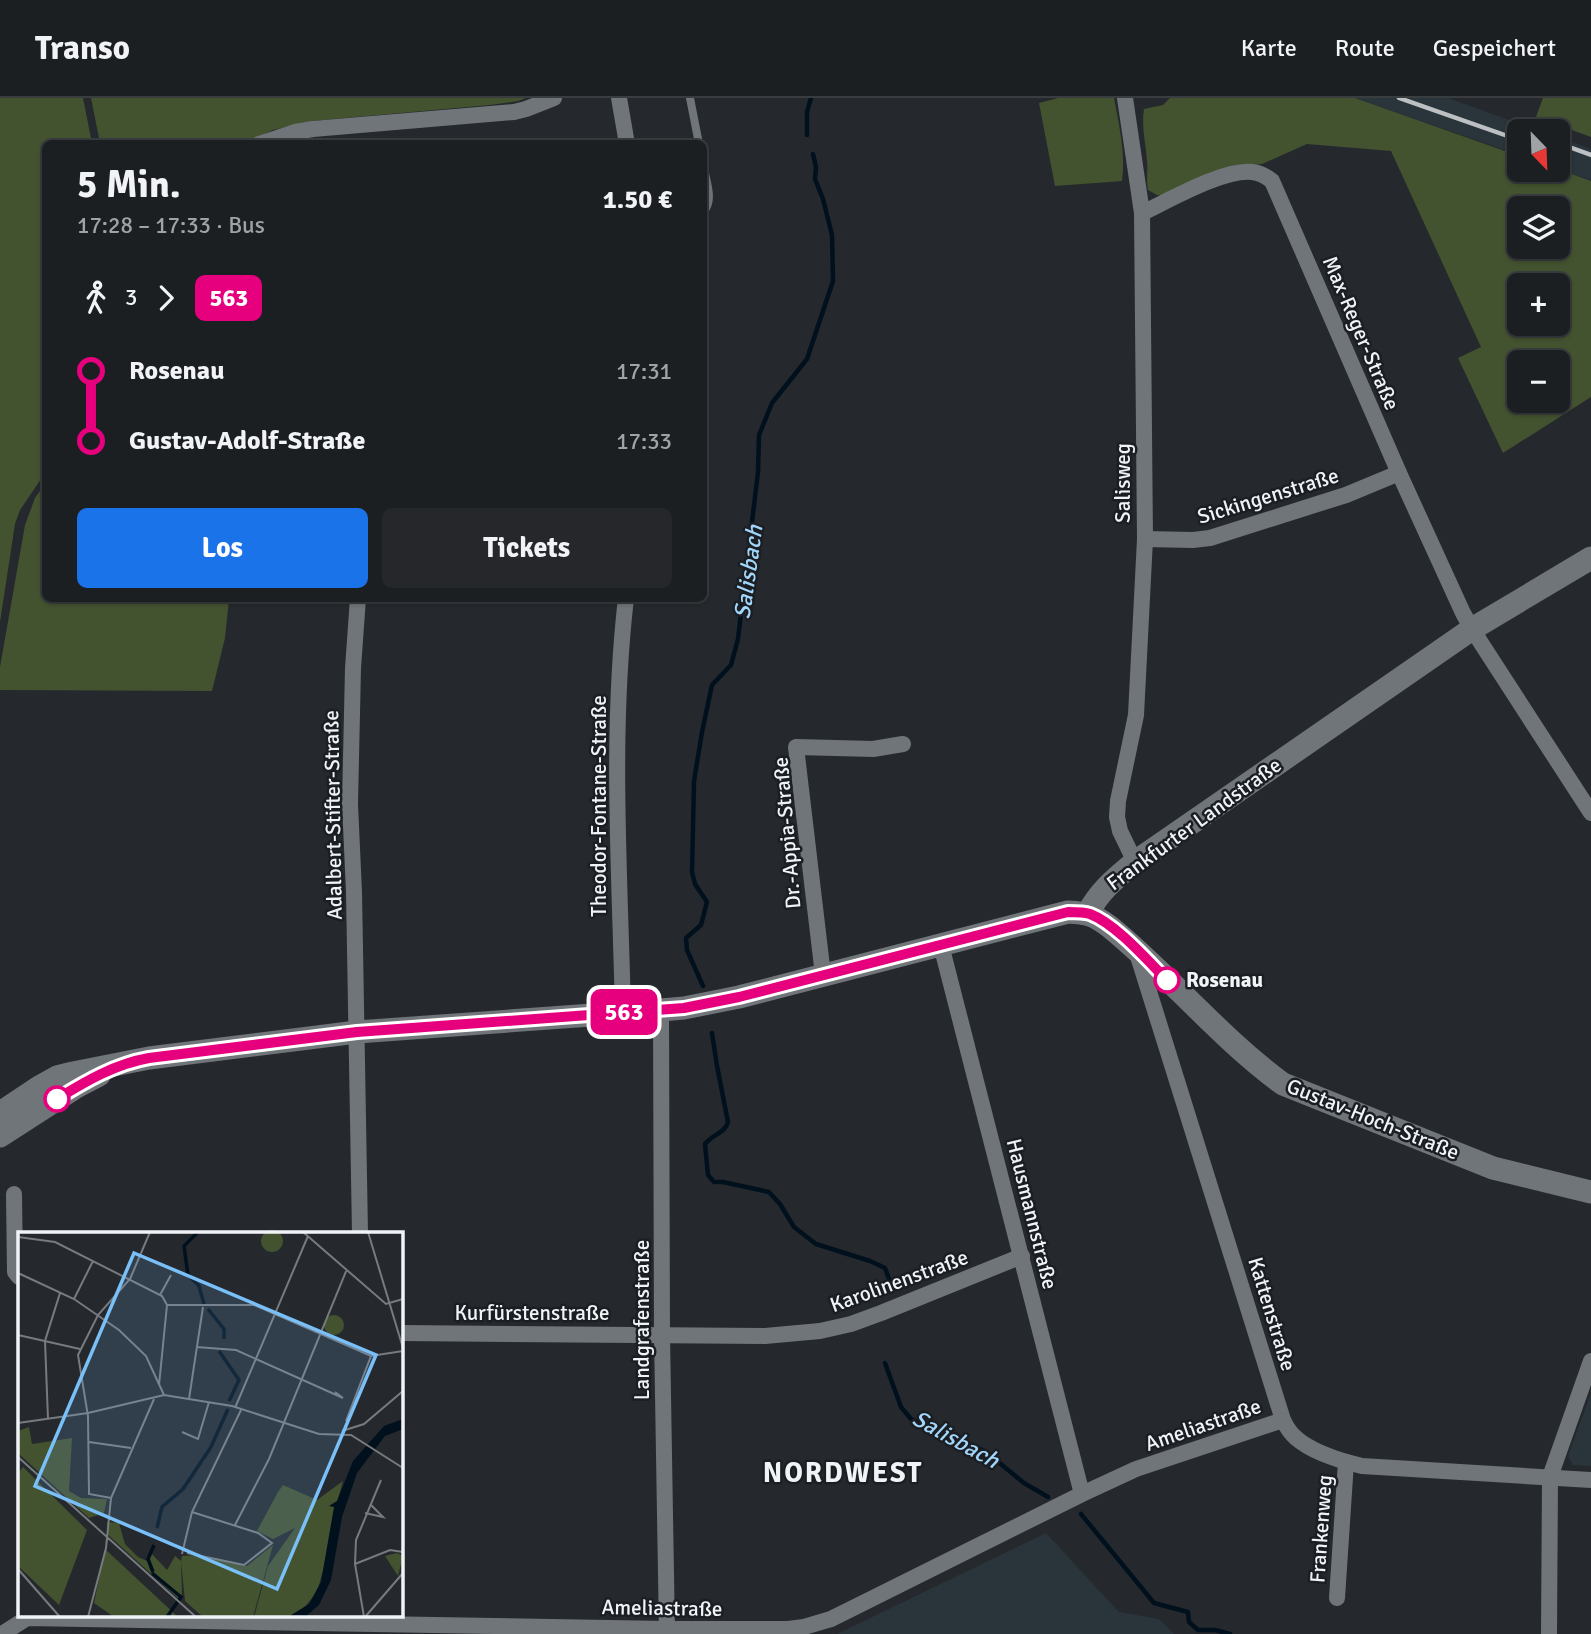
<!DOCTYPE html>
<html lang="de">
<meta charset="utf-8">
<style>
body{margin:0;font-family:Signika,sans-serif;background:#25272a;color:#f1f3f6;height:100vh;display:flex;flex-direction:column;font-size:26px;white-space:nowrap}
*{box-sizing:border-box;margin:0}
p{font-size:23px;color:#a0a2a5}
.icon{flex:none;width:38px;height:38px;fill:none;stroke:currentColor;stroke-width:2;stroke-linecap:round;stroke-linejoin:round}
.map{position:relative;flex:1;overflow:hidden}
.side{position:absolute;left:42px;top:42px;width:665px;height:462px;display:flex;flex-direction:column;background:#1c1f22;border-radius:10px;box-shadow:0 2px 5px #0004,0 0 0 2px #3a3d40}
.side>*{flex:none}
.badge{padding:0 14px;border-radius:10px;font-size:24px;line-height:46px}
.needle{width:46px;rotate:157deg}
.tools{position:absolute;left:1507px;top:21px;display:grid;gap:14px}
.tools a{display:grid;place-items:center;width:63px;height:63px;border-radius:10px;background:#1c1f22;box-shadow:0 2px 5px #0004,0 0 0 2px #3a3d40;font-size:35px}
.map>.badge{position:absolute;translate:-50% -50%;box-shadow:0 0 0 4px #fff}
.legs{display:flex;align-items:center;gap:10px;height:77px;padding:0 35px;font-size:23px}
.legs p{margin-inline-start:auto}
.head{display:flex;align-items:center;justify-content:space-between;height:119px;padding:0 35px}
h1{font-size:38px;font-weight:700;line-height:52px}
.primary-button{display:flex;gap:14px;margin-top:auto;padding:14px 35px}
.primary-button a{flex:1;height:80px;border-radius:10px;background:#1a73e8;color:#fff;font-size:28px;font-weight:700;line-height:80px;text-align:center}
.primary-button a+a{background:#25272a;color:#f1f3f6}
ul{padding:0 35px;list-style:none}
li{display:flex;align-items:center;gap:24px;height:70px;font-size:26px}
li i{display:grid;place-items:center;width:10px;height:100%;margin:0 9px;background:currentColor}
li i::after{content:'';width:18px;height:18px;margin:-9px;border:5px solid;border-radius:50%;background:#1c1f22}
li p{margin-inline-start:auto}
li:first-child i{background:linear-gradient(#0000 50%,currentColor 0)}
li:last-child i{background:linear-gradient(currentColor 50%,#0000 0)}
header{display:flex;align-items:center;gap:42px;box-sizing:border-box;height:98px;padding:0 35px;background:#1c1f22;border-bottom:2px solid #3a3d40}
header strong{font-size:33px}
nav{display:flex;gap:38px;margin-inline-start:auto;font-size:24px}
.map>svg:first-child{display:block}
</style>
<header>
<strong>Transo</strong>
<nav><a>Karte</a><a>Route</a><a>Gespeichert</a></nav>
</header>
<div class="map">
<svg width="1591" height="1536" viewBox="0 0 1591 1536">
<rect width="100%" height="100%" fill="#25292d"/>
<g fill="#2a343b">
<polygon points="1355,0 1448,0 1540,33 1519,33 1519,57"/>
<polygon points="1558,39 1591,51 1591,82 1558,71"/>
<polygon points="1591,1295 1591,1368 1573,1367 1568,1358"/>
<polygon points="1046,1435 1119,1514 1159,1521 1174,1536 837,1536"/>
</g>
<g fill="#43522f" fill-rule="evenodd">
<polygon points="0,0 83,0 92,45 46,46 45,375 20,412 15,426 0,524"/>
<polygon points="91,0 526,0 518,3 490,7 312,23 273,32 244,46 100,45"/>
<path d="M1058,0H1114C1119,27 1126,56 1122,83L1055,88L1039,5Z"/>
<path d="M1170,0H1355L1519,58V72L1558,71L1591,83V299L1503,355L1458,260L1481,249L1391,53L1307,46L1262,66L1244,68L1169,98L1157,97L1148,92C1146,82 1148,73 1147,63C1146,46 1141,29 1144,11L1163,7ZM1519,110H1558V149H1519ZM1519,187H1558V226H1519ZM1519,264H1558V303H1519Z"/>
<polygon points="1543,0 1591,0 1591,39 1536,19"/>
<polygon points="45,386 46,500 229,501 225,540 212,593 0,592 0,569 25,427 35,400"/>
</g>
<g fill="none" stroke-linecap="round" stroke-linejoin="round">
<g stroke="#00101d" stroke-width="4.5">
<polyline points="807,37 807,14 811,0"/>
<polyline points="703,888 687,852 686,840 701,827 707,804 695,786 692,774 694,683 702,634 712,587 731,567 738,541 743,498 754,456 752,424 758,374 759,337 772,305 807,261 833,183 832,137 823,101 815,81 816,69 813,56"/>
<path d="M712,935L717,968L728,1024C726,1034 712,1037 705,1046L708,1077L714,1084H723L769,1094L780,1106L794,1129L816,1146L870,1163L885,1170L889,1181L888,1193"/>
<polyline points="885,1265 901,1309 911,1321 944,1337 985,1353 1024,1385 1048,1399"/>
<polyline points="1081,1416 1154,1505 1188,1514 1189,1524 1198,1532 1215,1532 1230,1536"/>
</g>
<g stroke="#707579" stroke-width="8">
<polyline points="690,0 699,46"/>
<path d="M704,70C706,83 714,102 704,113"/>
</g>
<g stroke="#707579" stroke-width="16">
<polyline points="619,0 627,46"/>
<polyline points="1125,0 1142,115 1145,441 1136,617 1118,703 1117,719 1120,733 1135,764"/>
<polyline points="259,46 295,34 313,31 514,14 526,11 554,0"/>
<path d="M1142,115C1170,102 1223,71 1252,74C1261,75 1266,78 1272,83L1399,375L1463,515L1472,531L1591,715"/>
<polyline points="1145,441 1193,442 1210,440 1346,397 1399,375"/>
<polyline points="358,500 353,570 350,706 354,794 360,1135"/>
<polyline points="941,847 1082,1396"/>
<path d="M1137,855L1283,1322C1286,1328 1290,1335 1296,1340C1312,1354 1341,1363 1362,1368L1591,1382"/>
<polyline points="823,877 796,649 873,651 903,646"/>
<polyline points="661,912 662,1237 667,1536"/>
<path d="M623,915C620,777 610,638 626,500"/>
<polyline points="14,1096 15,1174 19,1179"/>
<polyline points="401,1235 765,1238 820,1233 851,1226 881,1215 1022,1158"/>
<polyline points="1337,1500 1346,1364"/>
<polyline points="2,1536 27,1520 667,1531 788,1531 804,1529 831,1521 1082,1396 1136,1371 1283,1322"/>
<polyline points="1549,1536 1550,1379 1591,1263"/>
</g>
<g stroke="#707579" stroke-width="23">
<path d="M1088,815C1100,792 1115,781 1135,764L1472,531L1591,460"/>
<path d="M0,1015L39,989L57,979L73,975L149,960L357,934L661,912L684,910L739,899L1068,814C1089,815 1094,817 1110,829C1170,878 1220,940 1283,986L1493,1070L1591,1094"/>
<polyline points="0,1038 76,989 99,977"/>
</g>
<g stroke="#bdc0c3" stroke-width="4.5">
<polyline points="1399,0 1519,42"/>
<polyline points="1558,45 1591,57"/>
</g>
</g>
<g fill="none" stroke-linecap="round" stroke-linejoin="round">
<g stroke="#fff" stroke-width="16">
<path id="line-1" d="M57,1001C86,983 115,966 149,960L357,934L684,910L739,899L1068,814C1076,814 1084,814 1090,816C1116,826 1147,862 1167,882"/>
</g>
<use href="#line-1" stroke="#e6007e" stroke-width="10"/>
</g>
<g fill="#fff" stroke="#e6007e" stroke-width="3.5">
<circle cx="1167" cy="882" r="12"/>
<circle cx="57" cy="1001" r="12"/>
</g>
<g text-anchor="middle" stroke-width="5" stroke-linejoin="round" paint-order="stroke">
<g font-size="21" fill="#f1f4f7" stroke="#1b1f23">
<text transform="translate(1361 235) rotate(67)" y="7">Max-Reger-Straße</text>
<text transform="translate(1123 385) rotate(-90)" y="7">Salisweg</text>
<text transform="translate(1268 398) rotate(-17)" y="7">Sickingenstraße</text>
<text transform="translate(599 708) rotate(-90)" y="7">Theodor-Fontane-Straße</text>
<text transform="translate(333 717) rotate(-91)" y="7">Adalbert-Stifter-Straße</text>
<text transform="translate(1194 726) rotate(-36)" y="7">Frankfurter Landstraße</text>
<text transform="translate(787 735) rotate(-95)" y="7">Dr.-Appia-Straße</text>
<text transform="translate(1373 1021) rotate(22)" y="7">Gustav-Hoch-Straße</text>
<text transform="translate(1032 1116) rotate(76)" y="7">Hausmannstraße</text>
<text transform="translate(899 1183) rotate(-20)" y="7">Karolinenstraße</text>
<text x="532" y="1222">Kurfürstenstraße</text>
<text transform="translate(1272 1216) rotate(73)" y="7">Kattenstraße</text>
<text transform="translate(642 1222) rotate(-90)" y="7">Landgrafenstraße</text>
<text transform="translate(1203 1327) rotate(-19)" y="7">Ameliastraße</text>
<text transform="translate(1321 1431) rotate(-86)" y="7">Frankenweg</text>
<text transform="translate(662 1510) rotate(1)" y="7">Ameliastraße</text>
</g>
<g font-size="21" font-weight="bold" fill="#f1f4f7" stroke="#1b1f23" text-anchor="start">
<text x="1186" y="889">Rosenau</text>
</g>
<g font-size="23" font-style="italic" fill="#a3d6fb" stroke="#1b1f23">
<text transform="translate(748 474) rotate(-82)" y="8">Salisbach</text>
<text transform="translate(956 1341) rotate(29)" y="8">Salisbach</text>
</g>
<g font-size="28" font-weight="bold" letter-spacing="2" fill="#f1f4f7" stroke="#1b1f23">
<text x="843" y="1384">NORDWEST</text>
</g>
</g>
<g transform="translate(18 1134)">
<rect width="385" height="385" fill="#25292d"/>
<path d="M243 9a11 11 0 1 1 22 0a11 11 0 1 1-22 0ZM306 93a10 10 0 1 1 20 0a10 10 0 1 1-20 0ZM11,195L14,212L54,206L51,259L63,266L89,267L86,281L71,286L0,221V199ZM5,235L69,298L41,373L0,334V241ZM325,249L319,270L312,274H317L311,317L299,360L285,377L270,385H236L250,334L277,296L255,307L239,299L260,260L265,253L299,268ZM89,290L101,291L107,312L120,325L129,329L132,320L149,338L157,324L163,329L164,324L180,323L229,334L255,313L235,385H185L167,369L163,329L164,362L160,366L89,302ZM87,317L160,385H96L76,371ZM379,321L385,324L380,344L367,324Z" fill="#43522f"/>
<path d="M385,187V197L367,204L339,241L324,285L313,348L301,373L287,385H270L291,372L303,350L316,275L311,274L319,269L335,229L366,194Z" fill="#00101d"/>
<path fill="none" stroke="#00101d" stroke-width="3.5" d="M180,0L166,14L170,43L181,54L186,72M190,77L206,97V107M201,119L221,148L211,169M139,296L144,275L165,257L193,215L210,177M135,340L130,327L136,313M134,341L163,365L149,385"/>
<path fill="none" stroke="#777a7e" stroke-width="2" d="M285,0L368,72L385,67M350,0L385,116M0,5L37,10L144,64L149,73L141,153M0,41L56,67L101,98L128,124L146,163M142,63L153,43M56,67L75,29M149,73H236L353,124L385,119M0,103L62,117M178,115L218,118L325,166L317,160M171,167L185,75M217,176L290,4M30,187L27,109L42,61M328,189L353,124M0,191L70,181L146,163L214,174L301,202L333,203L385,236M324,199L346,192L385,159M164,200L180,207L191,170M71,210L113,216M0,225L178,385M93,266L71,262L70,184L60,123L80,83L112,47L132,0M347,281L365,285L352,272M217,293L251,227L329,37M169,321L226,333L254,311L240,301L174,280M164,322L174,280L223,178M337,332L372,318L385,320M0,337L42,385M70,385L88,316L93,266L136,167M346,385L337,332L338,308L363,248M347,385L385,341"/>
<path fill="#79bff8" fill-opacity="0.15" stroke="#79bff8" stroke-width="3.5" d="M116,21L358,123L259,357L17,254Z"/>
<rect width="385" height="385" fill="none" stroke="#f1f4f7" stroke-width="3.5"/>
</g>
</svg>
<div class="tools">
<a><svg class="needle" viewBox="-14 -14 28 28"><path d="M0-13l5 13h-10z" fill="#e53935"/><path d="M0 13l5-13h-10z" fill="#a0a2a5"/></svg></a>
<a><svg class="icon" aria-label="layers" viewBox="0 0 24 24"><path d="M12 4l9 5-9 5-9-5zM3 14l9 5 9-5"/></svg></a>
<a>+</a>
<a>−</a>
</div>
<b class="badge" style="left:624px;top:914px;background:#e6007e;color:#fff">563</b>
<section class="side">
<div class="head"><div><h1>5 Min.</h1><p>17:28 – 17:33 · Bus</p></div><b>1.50 €</b></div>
<div class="legs"><svg class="icon" aria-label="walk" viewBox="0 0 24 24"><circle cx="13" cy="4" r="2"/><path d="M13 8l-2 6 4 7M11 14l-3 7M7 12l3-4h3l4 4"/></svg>3<svg class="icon" aria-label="forward" viewBox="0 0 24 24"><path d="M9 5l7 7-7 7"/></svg><b class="badge" style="background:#e6007e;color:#fff">563</b></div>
<ul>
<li><i style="color:#e6007e"></i><b>Rosenau</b><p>17:31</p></li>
<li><i style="color:#e6007e"></i><b>Gustav-Adolf-Straße</b><p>17:33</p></li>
</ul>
<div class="primary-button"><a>Los</a><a>Tickets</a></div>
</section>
</div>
